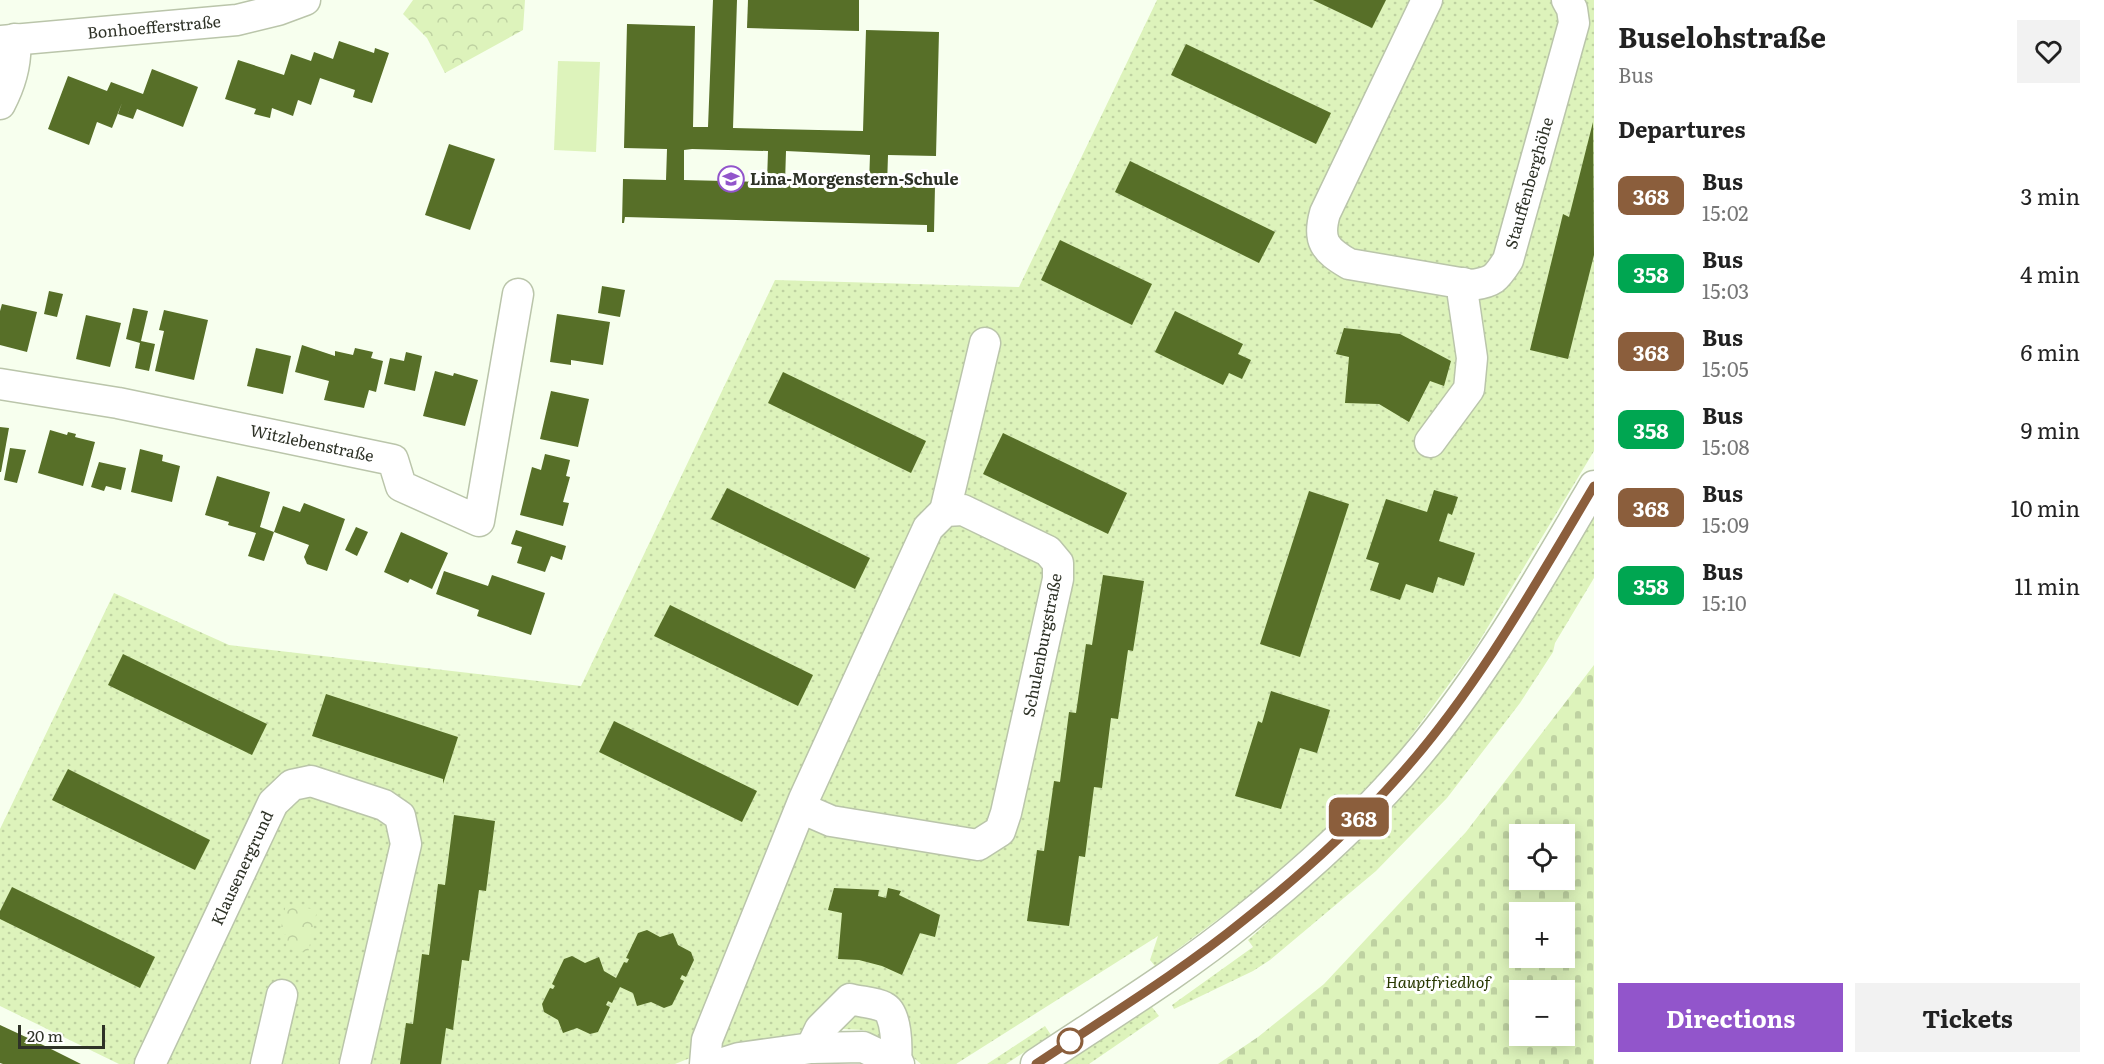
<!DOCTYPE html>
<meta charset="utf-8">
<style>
body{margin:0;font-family:Literata,serif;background:#f2f2f2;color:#222;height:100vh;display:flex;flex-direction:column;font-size:22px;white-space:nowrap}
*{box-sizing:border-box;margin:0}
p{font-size:20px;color:#767676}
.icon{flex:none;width:33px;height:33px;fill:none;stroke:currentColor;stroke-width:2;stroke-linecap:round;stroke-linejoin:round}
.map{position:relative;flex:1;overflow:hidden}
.panel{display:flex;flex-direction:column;background:#fff;width:510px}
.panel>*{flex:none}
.badge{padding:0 12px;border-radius:9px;font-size:21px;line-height:39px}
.fabs{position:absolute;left:1509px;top:824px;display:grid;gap:12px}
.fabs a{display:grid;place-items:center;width:66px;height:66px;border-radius:0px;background:#fff;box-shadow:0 3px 15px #0003;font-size:30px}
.scale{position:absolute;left:18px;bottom:15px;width:87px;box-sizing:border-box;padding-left:6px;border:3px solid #2e3227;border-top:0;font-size:16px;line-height:21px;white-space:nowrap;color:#2e3227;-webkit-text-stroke:4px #fff;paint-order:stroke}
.map>.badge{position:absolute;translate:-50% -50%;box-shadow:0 0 0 3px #fff}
h2{padding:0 24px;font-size:22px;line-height:54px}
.round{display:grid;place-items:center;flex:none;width:63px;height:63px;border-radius:0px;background:#f2f2f2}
.headline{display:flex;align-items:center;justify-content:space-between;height:102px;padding:0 24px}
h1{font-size:28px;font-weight:700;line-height:45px}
.cta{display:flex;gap:12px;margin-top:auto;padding:12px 24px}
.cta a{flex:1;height:69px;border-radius:0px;background:#9255cb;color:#fff;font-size:24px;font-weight:700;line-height:69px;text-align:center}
.cta a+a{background:#f2f2f2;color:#222}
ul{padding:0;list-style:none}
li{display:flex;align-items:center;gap:18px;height:78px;padding:0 24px}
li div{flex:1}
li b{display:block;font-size:22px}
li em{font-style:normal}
li .badge{min-width:66px;font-weight:700;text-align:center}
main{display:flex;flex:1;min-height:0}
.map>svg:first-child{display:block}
</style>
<main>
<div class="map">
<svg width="1594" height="1064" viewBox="0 0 1594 1064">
<defs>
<pattern id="grass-dots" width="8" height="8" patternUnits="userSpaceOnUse" patternTransform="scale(1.5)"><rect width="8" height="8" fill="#ddf3bb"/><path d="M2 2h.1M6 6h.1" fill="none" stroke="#bed1a1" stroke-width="1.8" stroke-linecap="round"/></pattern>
<pattern id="cemetery-stones" width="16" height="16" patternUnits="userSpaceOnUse" patternTransform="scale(1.5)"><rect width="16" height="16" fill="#ddf3bb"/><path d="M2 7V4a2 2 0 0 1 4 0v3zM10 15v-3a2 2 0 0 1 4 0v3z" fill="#bed1a1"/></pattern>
<pattern id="park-crowns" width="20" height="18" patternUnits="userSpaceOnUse" patternTransform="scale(1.5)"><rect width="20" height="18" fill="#ddf3bb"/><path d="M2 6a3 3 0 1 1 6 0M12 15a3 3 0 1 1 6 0" fill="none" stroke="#bed1a1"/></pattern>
</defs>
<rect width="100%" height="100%" fill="#f7ffee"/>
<g fill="url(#grass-dots)">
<polygon points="1157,0 1594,0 1594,451 1474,650 1395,758 1328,827 1244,900 1155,966 1150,960 1158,936 956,1064 921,1064 897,1044 863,1030 824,1028 705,1052 675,1064 119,1064 0,1006 0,829 114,593 229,645 581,686 775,280 1019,287"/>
<polygon points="1594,516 1594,578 1555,643 1553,652 1520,703 1447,798 1376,871 1270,960 1253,971 1174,1009 1172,1005 1253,947 1248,940 1350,850 1430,761 1474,708 1527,627"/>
<polygon points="1152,1007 1159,1016 1089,1064 1064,1064"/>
<polygon points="1045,1026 1051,1035 1006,1064 987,1064"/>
</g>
<path fill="url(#cemetery-stones)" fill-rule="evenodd" d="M1594,665V1064H1218L1258,1037L1324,984L1466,832ZM1520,834H1564V879H1520ZM1520,912H1564V957H1520ZM1520,990H1564V1035H1520Z"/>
<g fill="url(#park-crowns)">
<polygon points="413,0 525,0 523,30 445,73 427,38 403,14"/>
<polygon points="286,904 317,910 308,953 286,948 288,935 280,933"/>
</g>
<polygon fill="#ddf3bb" points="558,61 600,62 596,152 554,150"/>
<g fill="#576f28" fill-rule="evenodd">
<path d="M713,0H737L733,128L863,131L866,30L939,32L936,156L888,155L887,186H935L934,232H927V225L625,217L624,223H622L623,179L666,180L667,149L624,148L627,24L695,26L693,127H708ZM692,149L768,151L767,182L684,180V150ZM786,151L870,155L869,185L785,183Z"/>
<polygon points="748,0 859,0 859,31 747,28"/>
<polygon points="1313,0 1386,0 1372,28"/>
<polygon points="339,41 374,53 375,48 389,53 372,103 353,97 355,90 320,78 311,105 298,100 293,116 272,108 270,118 254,114 256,109 225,99 238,60 284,75 291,54 311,61 314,52 333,59"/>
<polygon points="1186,44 1331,113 1316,144 1171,75"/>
<polygon points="152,69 198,87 183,127 137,109 133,119 118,114 122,103 112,128 97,122 89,145 48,129 68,76 107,91 111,82 143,94"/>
<polygon points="1593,122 1594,255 1568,359 1530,350 1563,214 1569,217"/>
<polygon points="449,144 495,159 470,230 425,215"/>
<polygon points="1130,161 1275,232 1259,263 1115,192"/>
<polygon points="1060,240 1152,284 1132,325 1041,280"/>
<polygon points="602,286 625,290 620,317 598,313"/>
<polygon points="49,291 63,294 57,317 44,314"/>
<polygon points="2,304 37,312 27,352 0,345 0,311"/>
<polygon points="133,308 148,311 141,341 155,344 149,371 135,368 140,343 126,339"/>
<polygon points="164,310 208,320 194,380 155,371 164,331 159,330"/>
<polygon points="1175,311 1243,344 1238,354 1251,360 1242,379 1229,373 1223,385 1155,352"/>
<polygon points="557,314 610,322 603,365 571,360 571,365 550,362"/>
<polygon points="86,315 121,323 110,367 76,359"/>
<polygon points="1344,328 1400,334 1451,361 1444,386 1430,381 1409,422 1379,404 1345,403 1349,357 1336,354"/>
<polygon points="302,345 335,356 335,351 353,355 355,348 373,352 371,358 383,361 376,392 369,390 364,408 324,400 329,381 295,372"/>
<polygon points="256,348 291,356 283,394 247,386"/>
<polygon points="406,352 422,356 415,391 384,384 390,358 404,361"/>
<polygon points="435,371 453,376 454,373 478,380 465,426 423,416"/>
<polygon points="783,372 926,441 911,473 768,403"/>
<polygon points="551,391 589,399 578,447 540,439"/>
<polygon points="0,427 9,428 1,472 0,472"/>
<polygon points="50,430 67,435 68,432 76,434 75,437 95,442 83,486 38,473"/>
<polygon points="1003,433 1127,493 1108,534 983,474"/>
<polygon points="10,448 26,450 17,483 4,480"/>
<polygon points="140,449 163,455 162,461 180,466 172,502 131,492"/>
<polygon points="545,454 570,460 566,476 570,477 563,502 569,503 563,526 520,515 532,467 541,470"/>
<polygon points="99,462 126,468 121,490 106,486 104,491 91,487"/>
<polygon points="217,476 270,492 260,527 274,532 264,561 248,556 256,533 228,525 229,522 205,515"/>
<polygon points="727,488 870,558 855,589 711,519"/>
<polygon points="1434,490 1458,497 1452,515 1448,513 1439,541 1475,553 1464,586 1438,577 1433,593 1406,584 1400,600 1370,590 1379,563 1366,559 1386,499 1427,512"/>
<polygon points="1309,491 1349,504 1300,657 1260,644"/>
<polygon points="304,503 345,519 327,571 307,564 304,557 309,545 274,532 283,506 300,512"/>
<polygon points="356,527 368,532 357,556 345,550"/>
<polygon points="516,530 566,546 562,560 551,556 545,572 517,563 522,547 511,544"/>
<polygon points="401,532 448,553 432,589 410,579 408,583 384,572"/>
<polygon points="444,571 488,586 492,575 545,593 531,635 477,616 479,610 436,594"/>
<polygon points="1103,575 1144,581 1133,651 1128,650 1118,719 1111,718 1102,788 1094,787 1085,857 1079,856 1069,926 1027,921 1037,850 1044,851 1054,781 1060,782 1069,712 1076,713 1086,644 1092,645"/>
<polygon points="670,605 813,675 798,706 654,636"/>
<polygon points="123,654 267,724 252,755 108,685"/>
<polygon points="1271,691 1330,710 1317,753 1300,748 1281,809 1235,796 1258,721 1262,723"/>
<polygon points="326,694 458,737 443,784 443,779 312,736"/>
<polygon points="614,721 757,791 742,822 599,752"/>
<polygon points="68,769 210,840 195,870 52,800"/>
<polygon points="454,815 495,821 486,891 479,890 469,961 462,960 453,1030 446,1028 441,1064 400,1064 406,1023 413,1024 422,954 429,955 438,884 445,885"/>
<polygon points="12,887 155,957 140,988 0,919 0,911"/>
<polygon points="834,888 879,890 878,896 886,898 888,888 901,891 899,895 940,915 935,937 920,933 902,975 882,966 859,960 838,959 842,913 828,910"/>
<polygon points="647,930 660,937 673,933 678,945 691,952 694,960 686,977 682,975 680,979 684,981 672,1005 664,1008 651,1002 637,1006 633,993 620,987 612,1003 608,1001 606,1005 610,1007 598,1032 590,1034 577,1028 563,1033 558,1020 544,1012 542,1004 550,988 553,989 555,986 552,984 564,959 572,956 585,963 599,957 604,971 616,978 624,962 627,963 629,959 626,958 638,933"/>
<polygon points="0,1025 43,1045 81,1064 3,1064 0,1063"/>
</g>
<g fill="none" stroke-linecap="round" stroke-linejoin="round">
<g stroke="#bac5aa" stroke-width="33">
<g id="minor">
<path d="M1427,0L1325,213C1317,241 1325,250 1349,264L1472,285C1493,282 1496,279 1508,260L1574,23L1572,9L1567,0"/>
<polyline points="0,41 237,20 278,10 305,0"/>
<path d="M0,104C10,85 17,61 15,39"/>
<polyline points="0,384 118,403 393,460 401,486 479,521 518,294"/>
<polyline points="1430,442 1469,389 1472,358 1463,296 1463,283"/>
<polyline points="945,511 985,343"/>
<path d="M811,1048L820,1029L850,999C860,1002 874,1002 884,1007C897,1013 897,1048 896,1061"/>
<polyline points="150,1064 273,803 292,785 311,781 384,805 400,816 406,844 355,1064"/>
<polyline points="266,1064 282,995"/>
<polyline points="705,1064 707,1040 804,799 928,528 945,511 963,510 1048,551 1058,563 1058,579 1006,813 1000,831 978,845 831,821 801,808"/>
<polyline points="720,1064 739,1058 811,1048 863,1047 899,1064"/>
<path d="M1036,1064C1106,1017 1179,973 1244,920C1299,876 1353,828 1400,775C1476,690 1536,585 1594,486"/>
</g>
</g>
<use href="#minor" stroke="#fff" stroke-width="30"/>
</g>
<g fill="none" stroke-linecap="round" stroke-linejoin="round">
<g stroke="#fff" stroke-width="14">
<path id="line" d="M1036,1064C1106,1017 1179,973 1244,920C1300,876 1353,828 1400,775C1477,689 1535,585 1594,486"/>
</g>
<use href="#line" stroke="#8b5e3c" stroke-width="9"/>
</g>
<defs>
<g id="school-ring" transform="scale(1.35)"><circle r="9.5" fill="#fff" stroke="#9255cb" stroke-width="1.5"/><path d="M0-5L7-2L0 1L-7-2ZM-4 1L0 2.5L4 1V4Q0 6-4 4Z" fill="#9255cb"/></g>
</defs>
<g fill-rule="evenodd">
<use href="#school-ring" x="731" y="179"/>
</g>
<circle fill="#fff" stroke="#8b5e3c" stroke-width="3" cx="1070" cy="1041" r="12"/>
<g text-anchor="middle" stroke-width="6" stroke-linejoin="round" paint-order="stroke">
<g font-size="16" fill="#2e3227" stroke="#fff">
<text transform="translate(154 27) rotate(-5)" y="6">Bonhoefferstraße</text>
<text transform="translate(1529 183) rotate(-74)" y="6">Stauffenberghöhe</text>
<text transform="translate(312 443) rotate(12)" y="6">Witzlebenstraße</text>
<text transform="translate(1042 645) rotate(-79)" y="6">Schulenburgstraße</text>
<text transform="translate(242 868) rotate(-65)" y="6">Klausenergrund</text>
</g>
<g font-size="16" font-weight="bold" fill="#2e3227" stroke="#fff" text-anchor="start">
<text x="750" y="185">Lina-Morgenstern-Schule</text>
</g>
<g font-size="16" font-style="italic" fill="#283801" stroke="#fff">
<text x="1438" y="988">Hauptfriedhof</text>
</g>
</g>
</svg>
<div class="fabs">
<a><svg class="icon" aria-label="locate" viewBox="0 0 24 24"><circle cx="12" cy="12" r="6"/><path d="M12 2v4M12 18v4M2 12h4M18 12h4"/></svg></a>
<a>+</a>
<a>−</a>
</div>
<div class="scale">20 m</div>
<b class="badge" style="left:1359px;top:817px;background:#8b5e3c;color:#fff">368</b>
</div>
<section class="panel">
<div class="headline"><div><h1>Buselohstraße</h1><p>Bus</p></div><a class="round"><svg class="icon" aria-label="heart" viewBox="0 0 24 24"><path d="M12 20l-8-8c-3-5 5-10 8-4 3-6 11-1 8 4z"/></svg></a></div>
<h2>Departures</h2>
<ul>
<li><span class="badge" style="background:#8b5e3c;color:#fff">368</span><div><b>Bus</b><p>15:02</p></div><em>3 min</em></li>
<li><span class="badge" style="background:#00a651;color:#fff">358</span><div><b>Bus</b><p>15:03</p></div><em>4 min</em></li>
<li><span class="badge" style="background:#8b5e3c;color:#fff">368</span><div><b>Bus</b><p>15:05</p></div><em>6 min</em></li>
<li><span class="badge" style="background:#00a651;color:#fff">358</span><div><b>Bus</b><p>15:08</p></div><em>9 min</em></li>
<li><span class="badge" style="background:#8b5e3c;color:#fff">368</span><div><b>Bus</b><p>15:09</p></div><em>10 min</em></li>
<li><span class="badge" style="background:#00a651;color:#fff">358</span><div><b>Bus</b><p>15:10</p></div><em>11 min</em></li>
</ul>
<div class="cta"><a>Directions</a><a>Tickets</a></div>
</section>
</main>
